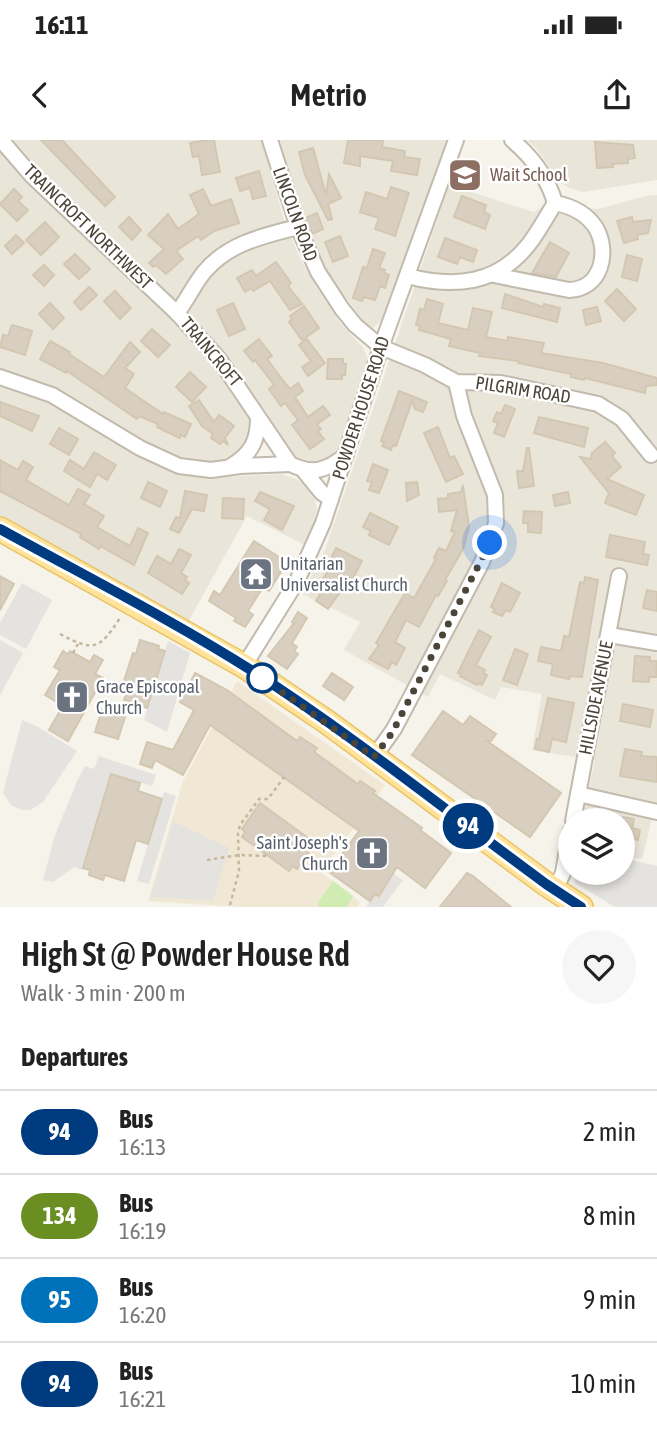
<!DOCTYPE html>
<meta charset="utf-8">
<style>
body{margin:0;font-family:"Asap Condensed",sans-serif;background:#f6f6f6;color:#222;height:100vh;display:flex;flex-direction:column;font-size:26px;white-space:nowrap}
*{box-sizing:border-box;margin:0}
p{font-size:23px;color:#767676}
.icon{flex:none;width:38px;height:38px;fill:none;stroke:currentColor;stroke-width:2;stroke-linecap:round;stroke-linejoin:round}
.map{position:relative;height:767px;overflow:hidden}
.details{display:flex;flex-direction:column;background:#fff;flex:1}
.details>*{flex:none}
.badge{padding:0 14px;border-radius:23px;font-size:24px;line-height:46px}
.controls{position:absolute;left:558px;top:668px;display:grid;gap:14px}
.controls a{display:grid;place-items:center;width:77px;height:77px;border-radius:50%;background:#fff;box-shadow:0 4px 10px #0003;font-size:35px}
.you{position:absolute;width:35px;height:35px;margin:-18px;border:5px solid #fff;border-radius:50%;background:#1a73e8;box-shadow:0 0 0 10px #1a73e833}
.map>.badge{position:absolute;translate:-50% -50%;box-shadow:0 0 0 4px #fff}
h2{padding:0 21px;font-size:26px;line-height:63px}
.round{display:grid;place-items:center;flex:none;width:74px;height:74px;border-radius:37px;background:#f6f6f6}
.summary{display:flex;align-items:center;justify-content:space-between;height:119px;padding:0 21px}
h1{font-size:33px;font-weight:600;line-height:52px}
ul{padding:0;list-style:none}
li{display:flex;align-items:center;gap:21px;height:84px;padding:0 21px;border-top:2px solid #e0e0e0}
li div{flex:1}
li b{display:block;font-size:26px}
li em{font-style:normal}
li .badge{min-width:77px;font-weight:700;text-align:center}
.status{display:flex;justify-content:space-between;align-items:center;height:49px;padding:0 35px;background:#fff;direction:ltr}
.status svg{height:19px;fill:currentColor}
header{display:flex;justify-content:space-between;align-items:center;height:91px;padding:0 21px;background:#fff;font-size:32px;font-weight:600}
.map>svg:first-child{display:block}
</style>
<div class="status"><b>16:11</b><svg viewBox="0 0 49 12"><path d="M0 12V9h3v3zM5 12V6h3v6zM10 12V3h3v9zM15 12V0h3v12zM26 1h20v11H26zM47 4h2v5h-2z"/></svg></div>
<header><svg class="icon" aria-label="back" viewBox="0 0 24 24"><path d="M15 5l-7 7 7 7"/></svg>Metrio<svg class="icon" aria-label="share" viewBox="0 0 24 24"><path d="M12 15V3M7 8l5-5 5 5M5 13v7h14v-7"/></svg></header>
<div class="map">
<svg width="657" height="767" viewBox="0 0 657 767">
<rect width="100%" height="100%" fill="#f6f3eb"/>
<g fill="#eae5d9">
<polygon points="0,0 264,0 282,74 298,114 318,150 341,184 362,206 366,214 369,228 340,311 328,319 311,321 297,318 283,305 267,273 262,266 248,271 250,287 248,299 243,308 234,315 225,318 224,337 282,334 298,340 311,348 317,368 314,382 305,405 247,376 188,482 0,378"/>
<polygon points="280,0 447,0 385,174 381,181 373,188 365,183 326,132 293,58"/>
<polygon points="527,0 657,0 657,40 583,52 569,48 560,42 536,8"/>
<polygon points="449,45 534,72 545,65 598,69 646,56 657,55 657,679 652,678 642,719 623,715 623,681 582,681 595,620 532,610 542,554 501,547 495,560 440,534 428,557 344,510 360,482 302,454 325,410"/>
</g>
<polygon fill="#f0e8d4" points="237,541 385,645 321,732 360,762 357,767 241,767 148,761 183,641"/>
<polygon fill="#d1ecb2" points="333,741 353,756 347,767 320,767 317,764"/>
<g fill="#e5e3df">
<polygon points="22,443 52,460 26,509 0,495 0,483"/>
<polygon points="0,500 23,513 0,555"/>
<polygon points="168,501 190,513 167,592 144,580 154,547 157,548 159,541 156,539"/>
<polygon points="22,580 38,587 77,611 43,662 30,670 22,670 11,665 3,653"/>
<polygon points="99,616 156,635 152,646 111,634 82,730 74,727 53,742 43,740 55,695 78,639 85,626 94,629"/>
<polygon points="164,652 176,656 149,744 137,741"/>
<polygon points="173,681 229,708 213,760 151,757"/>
<polygon points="623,718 657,726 657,767 615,767 575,743 575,733 623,733"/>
<polygon points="393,733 403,740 383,767 366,767 375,754 380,756"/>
</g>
<g fill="#d9cfc0" stroke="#d4c7b2" stroke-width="2">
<polygon points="41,0 62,0 115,57 105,66"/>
<polygon points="207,0 214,0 220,32 202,35 199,16 193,17 190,3"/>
<polygon points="348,0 383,0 382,7 405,11 404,17 420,19 417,35 391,31 393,21 360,16 360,26 344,23"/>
<polygon points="595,2 633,5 635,18 628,19 628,23 612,24 613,27 597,28"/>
<polygon points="313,8 326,55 329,34 341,58 328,64 332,79 328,80 305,35 299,12"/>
<polygon points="259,31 266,56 253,59 250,48 240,51 236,38"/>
<polygon points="391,47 409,53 395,96 375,89 379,78 360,72 366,52 387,59"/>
<polygon points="14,49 22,57 18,61 28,70 17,81 0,64"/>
<polygon points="203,49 211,66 231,59 239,83 214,91 201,100 198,96 176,111 183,119 166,134 156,125 153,127 149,123 164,109 148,95 168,74 178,89 199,74 190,55"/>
<polygon points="462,56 486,65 484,72 490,75 485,89 454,77"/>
<polygon points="317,73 323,89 312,94 305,78"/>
<polygon points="129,77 141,90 132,100 119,87"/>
<polygon points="632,77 633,82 651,80 648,93 637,95 638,99 624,103 617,81"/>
<polygon points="45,82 59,97 41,115 26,100"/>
<polygon points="16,95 24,103 12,114 5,106"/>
<polygon points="340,96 348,116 333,122 325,102"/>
<polygon points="445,98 477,110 473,122 460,117 457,124 438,117"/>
<polygon points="550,102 569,113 556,137 532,133"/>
<polygon points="373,109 385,113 379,128 385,130 384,133 389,135 385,148 380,146 375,160 364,157 362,161 353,158 363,127 367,128"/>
<polygon points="75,114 90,129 79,139 64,124"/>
<polygon points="627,115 642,119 637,141 622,137"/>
<polygon points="276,122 291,143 288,146 302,164 290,170 270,141 253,151 252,148 245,152 237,138 252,130 256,136"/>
<polygon points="44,125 54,135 44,146 33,135"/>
<polygon points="89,147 97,155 81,170 74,162"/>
<polygon points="617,149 636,169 624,181 605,161"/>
<polygon points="115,151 131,168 120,179 104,161"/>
<polygon points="505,154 543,167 544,164 560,168 557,182 502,168"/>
<polygon points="427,159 443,164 438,183 468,190 473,168 492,172 486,197 507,201 508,197 544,203 541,213 603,223 657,238 657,245 646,246 645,253 585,238 584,240 571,237 571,234 518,223 518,221 479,216 480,213 449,206 451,199 419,190 420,186 416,185 420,169 424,170"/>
<polygon points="50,163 64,178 53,189 39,174"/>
<polygon points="233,163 245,189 229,196 217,170"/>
<polygon points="304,166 319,188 302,200 289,182 292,179 290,176"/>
<polygon points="597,167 601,181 586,185 583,170"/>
<polygon points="12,185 32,191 25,215 0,207 3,195 8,196"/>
<polygon points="152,189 170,205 158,217 141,201"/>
<polygon points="259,199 272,216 267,219 282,239 290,249 298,243 303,251 295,257 308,277 323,266 330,275 317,284 321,289 318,291 324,299 310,309 292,285 298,280 285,263 281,266 269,249 274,245 255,220 253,222 244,211"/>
<polygon points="307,199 325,223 308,236 302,227 311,221 299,205"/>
<polygon points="50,201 70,212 69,214 104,237 130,202 140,212 125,228 134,234 125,248 163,274 164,272 191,284 185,297 181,295 180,298 165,291 157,287 158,284 139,276 137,279 67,231 66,233 40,219"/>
<polygon points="328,219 343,219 343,224 346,224 345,235 342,235 342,239 327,239"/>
<polygon points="190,232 206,247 192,262 176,247"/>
<polygon points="399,251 427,262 423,272 415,269 412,261 396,306 393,305 391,310 382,306 384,302 381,301"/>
<polygon points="199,260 214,282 219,275 234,286 225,298 228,305 223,301 220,304 211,298 213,294 202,286 189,266"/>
<polygon points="0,262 39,276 32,291 0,276"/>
<polygon points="505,265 515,269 504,297 494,293 498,283 493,281 497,272 501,274"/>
<polygon points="539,277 588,288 584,307 534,293"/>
<polygon points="438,287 450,318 454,316 463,334 446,342 424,293"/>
<polygon points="59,288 78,299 69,315 50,304"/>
<polygon points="605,302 615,313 612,316 621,327 607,339 644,355 636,375 605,363 609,353 580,317 591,319 592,313"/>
<polygon points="527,308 529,308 534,346 519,348 517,331 523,331"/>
<polygon points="94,312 116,325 107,340 97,334 90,347 64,331 70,320 84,329"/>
<polygon points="0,320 18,330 23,321 33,327 26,340 69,365 78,349 90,355 84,364 104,376 97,387 119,400 130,406 138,388 148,393 134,425 100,406 99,409 80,397 81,394 0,351"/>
<polygon points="373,324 388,330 379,353 369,350 372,342 367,341"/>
<polygon points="148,342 167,351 160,367 141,358"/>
<polygon points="417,342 419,355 407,361 406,343"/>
<polygon points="463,345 469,387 463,409 445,440 447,441 438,456 436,455 419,487 406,480 395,502 405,508 396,525 392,522 388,529 369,519 379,505 376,503 405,453 414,458 436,419 434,418 439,408 446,411 455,392 451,391 457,370 439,372 438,359 448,358 448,354 461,352"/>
<polygon points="185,351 207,355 204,371 192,369 179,393 170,389 176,377 180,378"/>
<polygon points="260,352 294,366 282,390 264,380 270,369 255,361"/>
<polygon points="568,352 570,363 555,366 553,355"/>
<polygon points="223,358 244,359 243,379 222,378"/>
<polygon points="524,371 542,372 541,393 528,392 528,383 523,383"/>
<polygon points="370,373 398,387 389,405 369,395 371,391 363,387"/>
<polygon points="610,395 645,402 643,414 649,415 647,425 606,417"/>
<polygon points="254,401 287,422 269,451 263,447 248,471 253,475 245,487 234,481 236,478 209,461 214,451 220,455"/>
<polygon points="336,408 362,421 352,440 350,438 328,469 316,461 322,451 317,448 330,428 327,427"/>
<polygon points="179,409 191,415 181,433 187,437 185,440 189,443 182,454 148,433 157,416 171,424"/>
<polygon points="0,436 14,444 0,470"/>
<polygon points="585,437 598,440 582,537 570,536 569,539 551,535 553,524 538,521 541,507 561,511 564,496 569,497 580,442 584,443"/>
<polygon points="502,443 520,453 510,472 506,470 502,476 493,472 495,469 491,467"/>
<polygon points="647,450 657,452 657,471 643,468"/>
<polygon points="298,472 307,478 292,503 297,507 294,511 298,514 287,529 268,516 294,483 292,482"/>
<polygon points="479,490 491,497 476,525 485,530 483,533 487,535 482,545 478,543 477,545 460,536 461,534 458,533"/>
<polygon points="140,500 159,506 158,509 165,511 147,568 124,560 127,552 121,550 133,513 136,514"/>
<polygon points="515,509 528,514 517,545 503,540"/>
<polygon points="63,511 68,514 70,511 90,522 94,515 103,520 95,534 103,538 68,601 49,590 63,566 45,555 60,530 54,527"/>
<polygon points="635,516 650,517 650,521 657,521 656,537 649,537 649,542 633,541"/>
<polygon points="195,533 227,550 297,601 300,597 317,608 314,612 358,644 360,641 375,651 373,653 422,688 420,690 451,713 425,748 397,727 379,756 375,754 370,761 329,732 359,691 210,585 183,635 155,620 152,628 140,624 147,602 173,610 194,570 180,562"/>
<polygon points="332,533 353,547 344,560 323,546"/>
<polygon points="548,558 574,563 566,602 552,599 549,612 535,609 537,599 539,600"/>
<polygon points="623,564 653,570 650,587 620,581"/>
<polygon points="102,570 125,577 118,599 95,592"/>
<polygon points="443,571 463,585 470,576 496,594 491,601 487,601 561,653 530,697 412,615"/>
<polygon points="625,609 642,612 641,616 657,617 657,642 620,636"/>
<polygon points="111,634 140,643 138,651 162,659 148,704 136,700 124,741 105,735 103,740 89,735 90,730 83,728"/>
<polygon points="260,663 315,703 297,729 293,726 289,731 242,697 245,692 242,689"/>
<polygon points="623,677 634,679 632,688 640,690 638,700 630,698 628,710 623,710"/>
<polygon points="467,733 473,736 511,767 440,767"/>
</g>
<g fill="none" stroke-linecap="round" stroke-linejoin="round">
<g stroke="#c2bbad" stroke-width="18">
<g id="minor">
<polyline points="1,0 32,36 177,173"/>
<polyline points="270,0 298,87 318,132 342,169 355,185 381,207 425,225 456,242 501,243 598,264 622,279 651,315"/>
<path d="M298,87C263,96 229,103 205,131C194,144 188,159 177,173L219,219L290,324C313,335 326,331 346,315"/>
<path d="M494,135L569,150C601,149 610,113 596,88C587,74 571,66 555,63C548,38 532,17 512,0"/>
<path d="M407,136C454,148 497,145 529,104C539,91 547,76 555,63"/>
<polyline points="0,237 52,255 140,308 179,326 211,330 240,326 290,324"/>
<path d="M231,326C251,314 258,301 258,278"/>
<polyline points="304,331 322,353 331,359"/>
<polyline points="609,495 657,503"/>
<polyline points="244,526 297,441 323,383 381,207 456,0"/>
<polyline points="374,617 394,589 482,422 496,383 495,355 464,276 456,242"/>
<polyline points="578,654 657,672"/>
<polyline points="573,681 619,436"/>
<polyline points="555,750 563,733 570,692"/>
</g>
</g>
<g stroke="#eac365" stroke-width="26">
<polyline id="primary" points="0,389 244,526 327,582 546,744 581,767"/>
</g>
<g stroke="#c5b79d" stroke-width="2.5" stroke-dasharray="3.5 3.5" stroke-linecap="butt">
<path d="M60,494C94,512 99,510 120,478"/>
<polyline points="73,513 78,504"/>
<polyline points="207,720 239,715 268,716"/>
<polyline points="230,765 239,731 238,693 240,685 259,659 268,659 284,637"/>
</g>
<use href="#minor" stroke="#fff" stroke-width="14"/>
<use href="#primary" stroke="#ffe39b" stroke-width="23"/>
</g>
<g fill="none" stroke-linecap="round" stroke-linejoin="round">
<g stroke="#fff" stroke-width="16">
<path id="line" d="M0,389C85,436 172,480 254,532C355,597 449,673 546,744L581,767"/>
</g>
<use href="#line" stroke="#003b80" stroke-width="10"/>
<polyline stroke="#4b4438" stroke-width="7" stroke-dasharray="0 12.6" points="262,538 374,617 392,593 490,403"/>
</g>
<defs>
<g id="school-square" transform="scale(1.75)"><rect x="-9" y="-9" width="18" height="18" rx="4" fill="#8d6e63" stroke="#fff"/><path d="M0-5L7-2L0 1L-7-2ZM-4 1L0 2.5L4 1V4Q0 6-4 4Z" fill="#fff"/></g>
<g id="temple-square" transform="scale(1.75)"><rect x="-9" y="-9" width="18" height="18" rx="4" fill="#6b7280" stroke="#fff"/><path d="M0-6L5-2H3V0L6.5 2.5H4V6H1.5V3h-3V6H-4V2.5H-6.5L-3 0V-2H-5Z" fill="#fff"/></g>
<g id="church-square" transform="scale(1.75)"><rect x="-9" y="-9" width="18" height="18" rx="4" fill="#6b7280" stroke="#fff"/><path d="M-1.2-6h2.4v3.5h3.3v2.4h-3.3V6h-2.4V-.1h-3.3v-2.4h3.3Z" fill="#fff"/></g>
</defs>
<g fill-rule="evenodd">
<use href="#school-square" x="465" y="35"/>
<use href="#temple-square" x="256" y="434"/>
<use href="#church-square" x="72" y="557"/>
<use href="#church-square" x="372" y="713"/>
</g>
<circle fill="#fff" stroke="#003b80" stroke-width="3.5" cx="262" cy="538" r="14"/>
<g text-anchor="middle" stroke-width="5" stroke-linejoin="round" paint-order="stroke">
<g font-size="18" fill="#785e54" stroke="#fff" text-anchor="start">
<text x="490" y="41">Wait School</text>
</g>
<g font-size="18" fill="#4b4438" stroke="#fff">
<text transform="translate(295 74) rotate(70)" y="6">LINCOLN ROAD</text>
<text transform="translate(88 87) rotate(44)" y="6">TRAINCROFT NORTHWEST</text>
<text transform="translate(211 212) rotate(50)" y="6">TRAINCROFT</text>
<text transform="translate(523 250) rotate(9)" y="6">PILGRIM ROAD</text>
<text transform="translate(361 268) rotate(-72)" y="6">POWDER HOUSE ROAD</text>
<text transform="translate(596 558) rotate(-79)" y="6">HILLSIDE AVENUE</text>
</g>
<g font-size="18" fill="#5b616d" stroke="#fff" text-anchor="start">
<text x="280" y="430">Unitarian<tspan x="280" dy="21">Universalist Church</tspan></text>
<text x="96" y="553">Grace Episcopal<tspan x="96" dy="21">Church</tspan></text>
<text x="348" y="709" text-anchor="end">Saint Joseph's<tspan x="348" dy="21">Church</tspan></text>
</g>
</g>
</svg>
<div class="controls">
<a><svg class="icon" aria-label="layers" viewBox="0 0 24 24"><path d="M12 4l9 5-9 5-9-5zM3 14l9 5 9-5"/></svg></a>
</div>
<div class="you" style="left:490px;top:403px"></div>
<b class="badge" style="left:468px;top:686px;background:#003b80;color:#fff">94</b>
</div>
<section class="details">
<div class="summary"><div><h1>High St @ Powder House Rd</h1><p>Walk · 3 min · 200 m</p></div><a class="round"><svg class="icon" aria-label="heart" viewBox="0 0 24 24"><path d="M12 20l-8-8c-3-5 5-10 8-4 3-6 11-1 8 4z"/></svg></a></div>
<h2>Departures</h2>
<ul>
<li><span class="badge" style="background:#003b80;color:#fff">94</span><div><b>Bus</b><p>16:13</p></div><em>2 min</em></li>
<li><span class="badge" style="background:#6b8e23;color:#fff">134</span><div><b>Bus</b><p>16:19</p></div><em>8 min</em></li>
<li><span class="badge" style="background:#0072bc;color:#fff">95</span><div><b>Bus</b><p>16:20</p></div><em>9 min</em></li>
<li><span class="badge" style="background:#003b80;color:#fff">94</span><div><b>Bus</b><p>16:21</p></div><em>10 min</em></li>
</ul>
</section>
